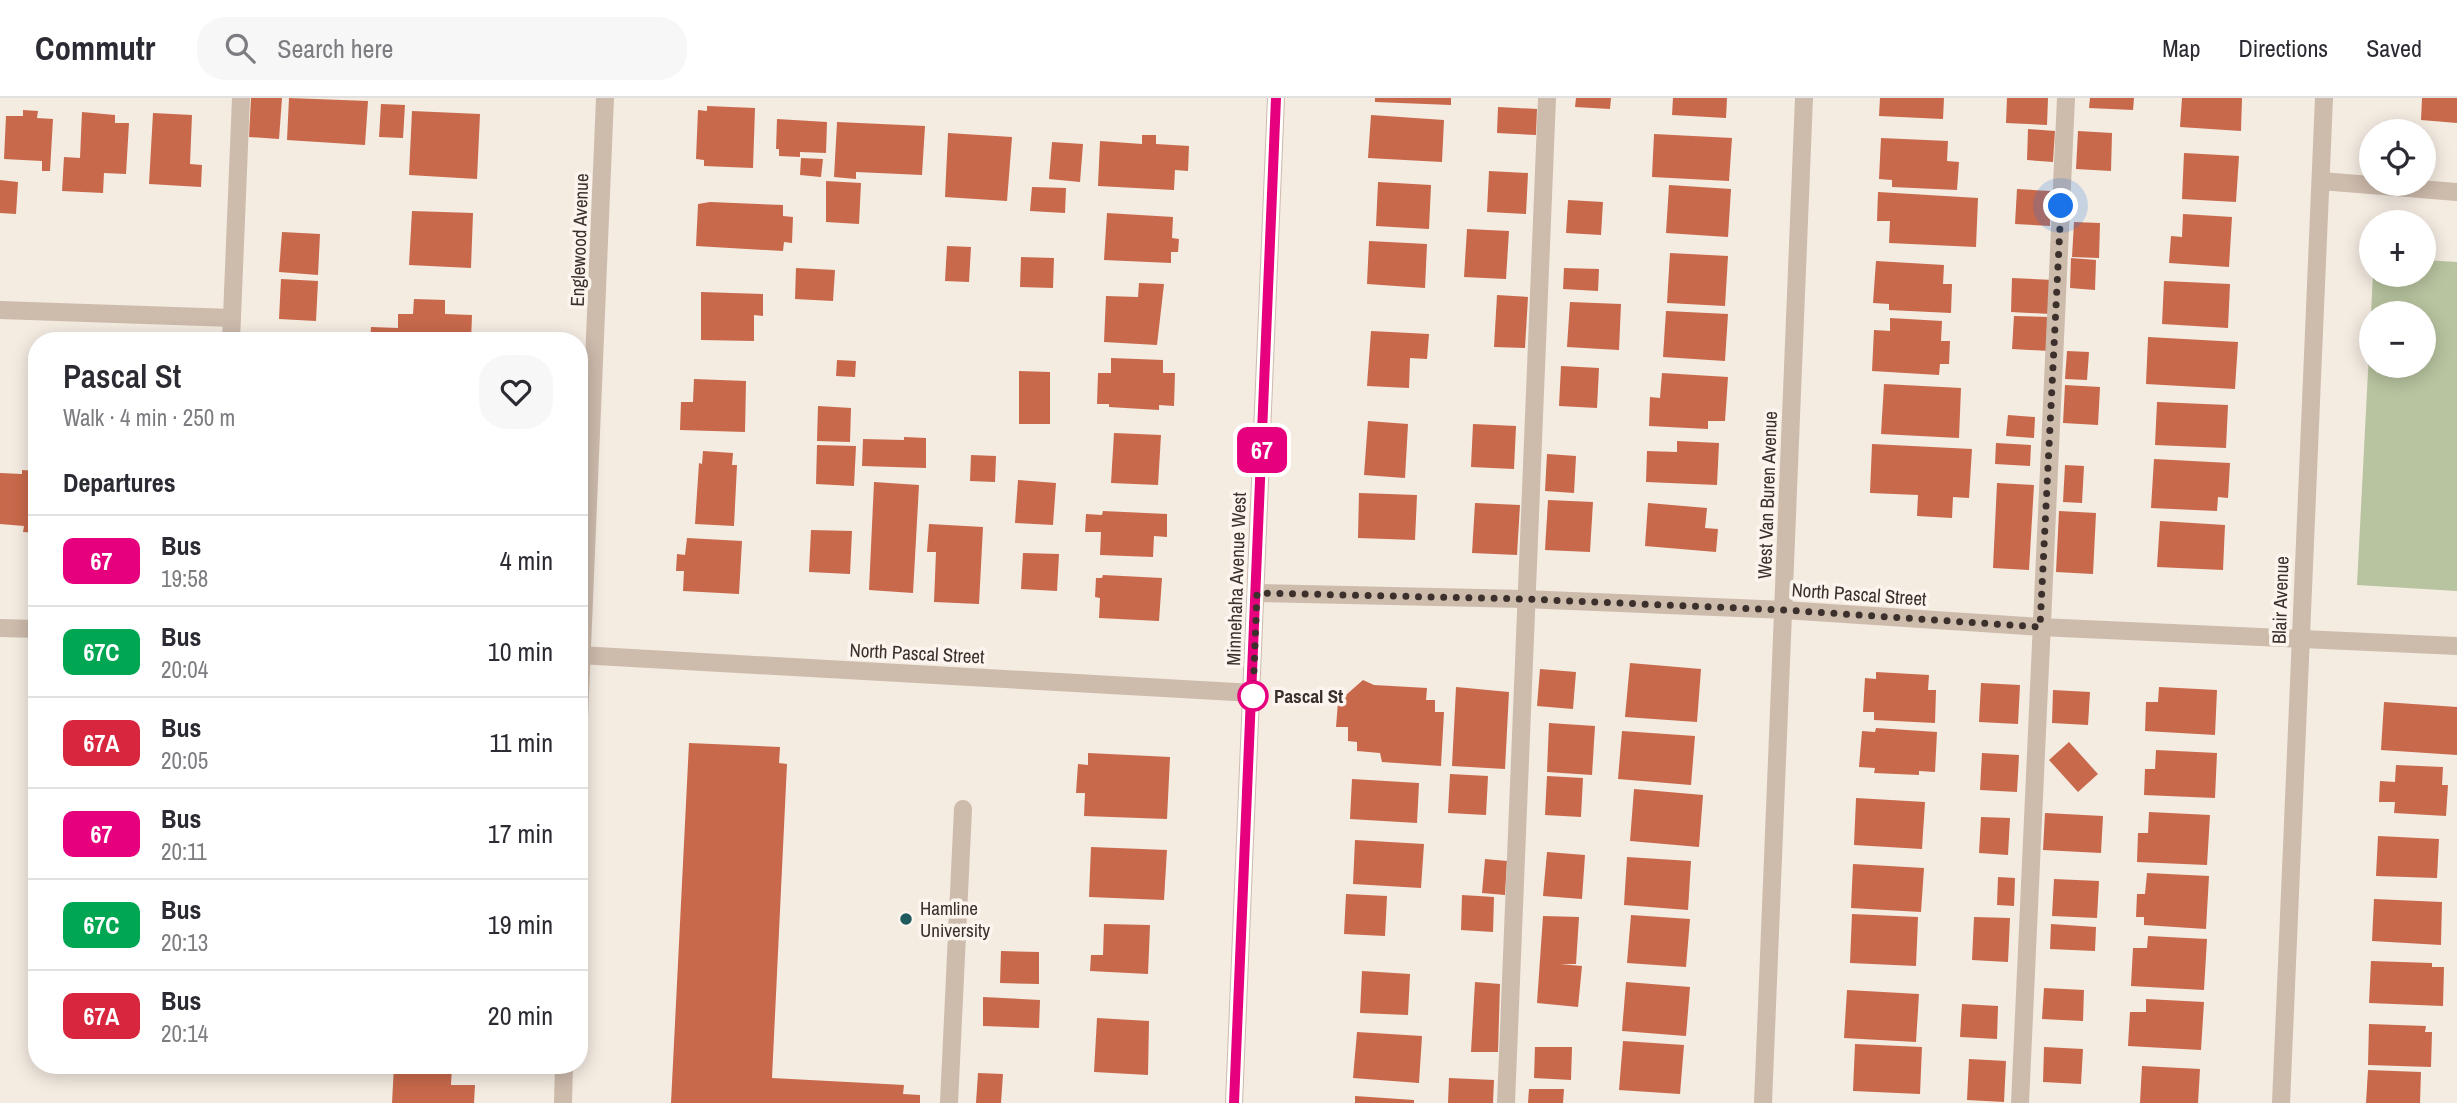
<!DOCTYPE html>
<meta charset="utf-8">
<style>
body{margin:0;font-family:"Archivo Narrow",sans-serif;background:#f7f7f7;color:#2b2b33;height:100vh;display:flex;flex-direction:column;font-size:26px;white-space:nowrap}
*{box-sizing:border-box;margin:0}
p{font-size:23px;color:#7c7c81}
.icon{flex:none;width:38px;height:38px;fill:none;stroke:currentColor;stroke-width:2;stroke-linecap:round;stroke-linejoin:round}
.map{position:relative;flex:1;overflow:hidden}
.details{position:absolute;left:28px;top:234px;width:560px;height:742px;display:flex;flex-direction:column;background:#fff;border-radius:28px;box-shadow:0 4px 18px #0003}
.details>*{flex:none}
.badge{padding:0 14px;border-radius:10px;font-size:24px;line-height:46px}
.tools{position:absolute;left:2359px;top:21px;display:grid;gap:14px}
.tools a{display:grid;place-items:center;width:77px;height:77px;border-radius:50%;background:#fff;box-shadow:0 4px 18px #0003;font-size:35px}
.you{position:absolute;width:35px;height:35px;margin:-18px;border:5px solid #fff;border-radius:50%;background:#1a73e8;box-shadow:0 0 0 10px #1a73e833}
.map>.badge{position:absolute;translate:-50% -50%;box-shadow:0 0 0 4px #fff}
h2{padding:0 35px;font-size:26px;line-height:63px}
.round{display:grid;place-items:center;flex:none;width:74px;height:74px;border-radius:28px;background:#f7f7f7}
.overview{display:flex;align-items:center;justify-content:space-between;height:119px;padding:0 35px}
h1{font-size:33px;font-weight:600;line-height:52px}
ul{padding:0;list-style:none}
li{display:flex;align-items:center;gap:21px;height:91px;padding:0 35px;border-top:2px solid #e1e1e2}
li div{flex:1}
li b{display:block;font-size:26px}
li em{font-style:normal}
li .badge{min-width:77px;font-weight:700;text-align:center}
header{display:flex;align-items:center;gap:42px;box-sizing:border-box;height:98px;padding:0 35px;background:#fff;border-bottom:2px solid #e1e1e2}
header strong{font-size:33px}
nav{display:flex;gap:38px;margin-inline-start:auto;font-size:24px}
.search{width:490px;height:63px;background:#f7f7f7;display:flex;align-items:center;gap:18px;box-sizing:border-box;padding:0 24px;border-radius:28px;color:#7c7c81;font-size:26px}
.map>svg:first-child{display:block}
</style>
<header>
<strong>Commutr</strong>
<div class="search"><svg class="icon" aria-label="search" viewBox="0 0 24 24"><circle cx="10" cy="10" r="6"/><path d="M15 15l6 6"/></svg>Search here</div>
<nav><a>Map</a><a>Directions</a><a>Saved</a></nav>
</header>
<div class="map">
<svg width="2457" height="1005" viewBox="0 0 2457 1005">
<rect width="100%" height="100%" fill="#f4ebe1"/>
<path fill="#b8c4a0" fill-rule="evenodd" d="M2424,162L2457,164V493L2357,487L2373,177H2424ZM2371,215H2424V268H2371Z"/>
<g fill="#c8694b">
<polygon points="251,0 282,0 279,41 249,39"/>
<polygon points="289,0 368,3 365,47 287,42"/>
<polygon points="1375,0 1451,0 1451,7 1375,4"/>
<polygon points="1576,0 1611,0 1610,11 1575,9"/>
<polygon points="1673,0 1727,0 1726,20 1672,17"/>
<polygon points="1880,0 1944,0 1943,21 1879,18"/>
<polygon points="2007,0 2048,0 2047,27 2006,25"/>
<polygon points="2090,0 2134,0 2133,12 2089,10"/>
<polygon points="2182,0 2242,0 2241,33 2180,29"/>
<polygon points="2422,0 2457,0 2457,25 2421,22"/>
<polygon points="381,6 405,7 403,40 379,39"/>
<polygon points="707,8 755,10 753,70 704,68 704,62 696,61 698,12 707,13"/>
<polygon points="1498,9 1537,11 1536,37 1497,35"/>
<polygon points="23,12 38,13 37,20 53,21 50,73 42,73 42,63 4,61 6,18 23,18"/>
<polygon points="412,13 480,16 477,81 409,77"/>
<polygon points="82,14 115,17 115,25 129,25 126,76 104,75 103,95 62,93 64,59 80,60"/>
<polygon points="153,15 192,17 190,66 202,67 201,89 149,86"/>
<polygon points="1371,17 1444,22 1442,64 1368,60"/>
<polygon points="777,21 827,24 826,55 800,54 800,59 779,58 779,51 776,51"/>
<polygon points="837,24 925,28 922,77 856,74 856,81 834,79"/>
<polygon points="2028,31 2055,33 2053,64 2027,62"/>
<polygon points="2078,33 2112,35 2111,73 2076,71"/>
<polygon points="948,35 1012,39 1007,103 945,99"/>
<polygon points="1654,36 1732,40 1729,83 1652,79"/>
<polygon points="1142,37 1156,37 1156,46 1189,48 1188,73 1175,72 1174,92 1098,88 1100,43 1142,46"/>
<polygon points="1881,40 1948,43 1947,63 1959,64 1957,92 1892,89 1892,82 1879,81"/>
<polygon points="1052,44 1083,46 1080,84 1049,81"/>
<polygon points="2184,55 2239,58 2236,104 2182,101"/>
<polygon points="801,60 823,61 821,79 800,77"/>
<polygon points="1489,73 1528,75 1526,116 1487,114"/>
<polygon points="0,82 18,84 16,116 0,115"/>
<polygon points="826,83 861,85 859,126 826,124"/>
<polygon points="1378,84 1431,87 1429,131 1376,128"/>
<polygon points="1669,87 1731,91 1728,139 1666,135"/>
<polygon points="1032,89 1066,90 1065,115 1030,113"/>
<polygon points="2017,91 2051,93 2050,128 2015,126"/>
<polygon points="1878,94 1978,100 1976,149 1889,145 1890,123 1877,123"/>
<polygon points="1568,102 1603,104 1601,137 1566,135"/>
<polygon points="710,104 783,107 783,118 793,119 792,145 784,144 783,153 696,148 698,106"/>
<polygon points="412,113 473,115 471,170 409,167"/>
<polygon points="1107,115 1173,119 1172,140 1179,141 1178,154 1171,154 1171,165 1104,162"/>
<polygon points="2183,116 2232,119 2229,169 2169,165 2171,138 2182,139"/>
<polygon points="2074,124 2100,125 2099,160 2072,159"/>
<polygon points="1467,131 1509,133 1506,181 1464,179"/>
<polygon points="282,134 320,136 318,177 279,174"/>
<polygon points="1369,143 1427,146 1425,190 1367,186"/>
<polygon points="947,148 971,149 969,184 945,183"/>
<polygon points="1670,155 1728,158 1725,208 1667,205"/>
<polygon points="1021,159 1054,160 1053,190 1020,189"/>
<polygon points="2071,160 2096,162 2095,192 2070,190"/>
<polygon points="1876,163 1944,167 1943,186 1952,186 1951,215 1889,212 1889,206 1873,205"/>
<polygon points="796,170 835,172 833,203 795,201"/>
<polygon points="1564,170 1599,171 1598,193 1563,191"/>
<polygon points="2012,180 2053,182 2050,216 2011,214"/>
<polygon points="281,181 318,183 316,223 279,221"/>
<polygon points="2164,183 2230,186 2228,230 2162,226"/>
<polygon points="1139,185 1164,186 1157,247 1104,244 1106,198 1138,199"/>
<polygon points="701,194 763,196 763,218 754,217 754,243 701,242"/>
<polygon points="1497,197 1528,199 1525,250 1494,249"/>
<polygon points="414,201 445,202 445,216 472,217 471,243 370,243 371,229 398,230 398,216 413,216"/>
<polygon points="1570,204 1621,206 1619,252 1567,249"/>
<polygon points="1666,213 1728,216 1725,263 1663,259"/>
<polygon points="2014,218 2051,219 2049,253 2012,251"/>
<polygon points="1890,220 1942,223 1941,243 1950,243 1949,266 1940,266 1939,277 1872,273 1874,232 1890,233"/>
<polygon points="1371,233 1429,236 1427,261 1410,260 1409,290 1367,288"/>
<polygon points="2148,239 2238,244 2235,291 2146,286"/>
<polygon points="2067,253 2089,254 2087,282 2065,281"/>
<polygon points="1111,260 1163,262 1163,275 1175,275 1174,308 1159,307 1159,312 1109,309 1109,306 1097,306 1098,275 1111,275"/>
<polygon points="837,262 856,263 855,279 836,278"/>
<polygon points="1561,268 1599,270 1597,310 1559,308"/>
<polygon points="1019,273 1050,274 1050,326 1019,326"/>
<polygon points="1662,275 1728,279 1725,323 1708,323 1708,331 1649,328 1650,299 1660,300"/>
<polygon points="694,281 746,283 745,334 680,332 681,304 693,304"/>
<polygon points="1884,286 1961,290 1959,340 1881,336"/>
<polygon points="2065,287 2100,289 2098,327 2063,325"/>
<polygon points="2157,304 2228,307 2226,350 2155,347"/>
<polygon points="818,308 851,310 850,344 817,343"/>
<polygon points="2008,317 2035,319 2034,340 2006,338"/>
<polygon points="1368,323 1408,326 1405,380 1364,377"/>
<polygon points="1473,326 1516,328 1514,371 1471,369"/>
<polygon points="1114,335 1161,337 1158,387 1111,385"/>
<polygon points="904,339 926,340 926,370 862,368 863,341 904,342"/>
<polygon points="1677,343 1719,345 1717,387 1646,384 1647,353 1677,354"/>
<polygon points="1996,345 2031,347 2030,368 1995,366"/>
<polygon points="1872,346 1972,351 1969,400 1953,399 1952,420 1917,418 1918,397 1870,395"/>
<polygon points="817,347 856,348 854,388 816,386"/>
<polygon points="703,353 733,355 732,367 737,367 734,428 695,426 699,365 702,366"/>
<polygon points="1547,356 1576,358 1574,395 1545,393"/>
<polygon points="971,357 996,358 995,384 970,383"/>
<polygon points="2154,361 2230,365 2228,400 2218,399 2217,413 2151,410"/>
<polygon points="2065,367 2084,368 2082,405 2063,404"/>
<polygon points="22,372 37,373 37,435 23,434 24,428 0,426 0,375 22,376"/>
<polygon points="1018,382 1056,385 1053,427 1015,425"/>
<polygon points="874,384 919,387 913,495 869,492"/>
<polygon points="1997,385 2034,387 2029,472 1993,470"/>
<polygon points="1359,395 1417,397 1415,442 1358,440"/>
<polygon points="1548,402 1593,404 1590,454 1545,452"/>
<polygon points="1475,405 1520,407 1517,457 1472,455"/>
<polygon points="1648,405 1707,410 1705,430 1718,431 1716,454 1645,448"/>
<polygon points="1103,413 1167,416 1167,439 1154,438 1153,459 1100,457 1101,434 1085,434 1086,416 1102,417"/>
<polygon points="2059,413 2096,415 2093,476 2056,474"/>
<polygon points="2160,423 2225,427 2223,472 2157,469"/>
<polygon points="929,426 983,429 979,506 934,504 936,454 927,454"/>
<polygon points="811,432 852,433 850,476 809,474"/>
<polygon points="687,440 742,443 739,496 683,493 684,473 676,473 677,456 685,457"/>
<polygon points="1023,455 1059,456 1057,493 1021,491"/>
<polygon points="1103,477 1162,480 1159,523 1099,520 1100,500 1095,499 1096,480 1102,480"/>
<polygon points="1630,565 1701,571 1697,624 1625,619"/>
<polygon points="1540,571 1576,574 1573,611 1537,608"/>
<polygon points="1876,574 1929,577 1928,592 1936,592 1935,625 1874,622 1874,614 1863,614 1865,580 1876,581"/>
<polygon points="1363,582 1374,587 1427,590 1426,602 1435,602 1435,614 1444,614 1441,668 1382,664 1380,655 1357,653 1357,644 1348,643 1348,629 1336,629 1338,604"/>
<polygon points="1981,585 2020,587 2018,626 1979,624"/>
<polygon points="1456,589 1509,594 1505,671 1452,668"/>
<polygon points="2159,589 2217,592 2215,637 2145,633 2146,604 2158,604"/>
<polygon points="2053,592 2090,594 2088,627 2052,625"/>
<polygon points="2384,604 2457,609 2457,657 2381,652"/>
<polygon points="1549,625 1595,628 1592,677 1547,674"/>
<polygon points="1876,630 1937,634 1935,674 1919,673 1919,677 1874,675 1875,670 1859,669 1862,633 1875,634"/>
<polygon points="1622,633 1695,638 1691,687 1618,681"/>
<polygon points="2069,644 2098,676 2078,694 2049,662"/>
<polygon points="689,645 780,649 779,665 787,666 772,980 904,987 903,996 920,997 920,1005 671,1005"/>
<polygon points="2156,652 2217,655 2215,700 2144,697 2145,671 2155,671"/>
<polygon points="1088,655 1170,659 1167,721 1084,718 1085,695 1076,695 1078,666 1088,667"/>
<polygon points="1982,655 2019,657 2017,694 1980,692"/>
<polygon points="2396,667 2443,669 2442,687 2448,687 2446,718 2394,715 2395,704 2379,704 2380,683 2395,684"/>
<polygon points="1450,676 1488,678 1486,717 1448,715"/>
<polygon points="1547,678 1583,680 1581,719 1545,717"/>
<polygon points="1352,681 1419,685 1417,725 1350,721"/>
<polygon points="1634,691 1703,697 1699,749 1630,743"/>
<polygon points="1856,700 1925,704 1922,751 1854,747"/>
<polygon points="2149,714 2210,717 2207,767 2137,764 2138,735 2148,735"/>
<polygon points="2045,715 2103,718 2101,755 2043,752"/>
<polygon points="1981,719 2010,720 2008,757 1979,755"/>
<polygon points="2378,738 2439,741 2437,780 2376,778"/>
<polygon points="1355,742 1424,746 1421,790 1353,786"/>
<polygon points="1091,749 1167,752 1164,802 1089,799"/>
<polygon points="1547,754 1585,757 1582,801 1543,798"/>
<polygon points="1627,759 1691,763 1688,812 1624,807"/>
<polygon points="1485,761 1507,763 1505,797 1482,795"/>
<polygon points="1853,766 1924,770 1921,814 1851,810"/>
<polygon points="2147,775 2209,778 2206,831 2144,827 2144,819 2136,819 2137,796 2145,796"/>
<polygon points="1998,779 2015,780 2014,808 1997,807"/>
<polygon points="2054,781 2099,783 2097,820 2052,818"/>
<polygon points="1346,796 1387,798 1385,838 1344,836"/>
<polygon points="1462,797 1494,799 1493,834 1461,832"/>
<polygon points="2374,801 2442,804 2441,847 2372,843"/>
<polygon points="1852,816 1918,819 1916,868 1850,865"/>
<polygon points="1631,817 1690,821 1686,869 1627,865"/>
<polygon points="1543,818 1579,819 1576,866 1560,866 1582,868 1578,909 1537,905"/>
<polygon points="1974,819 2010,820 2008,864 1972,862"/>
<polygon points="1104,826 1150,827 1148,876 1090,873 1091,857 1103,857"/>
<polygon points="2051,826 2096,829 2095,853 2050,851"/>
<polygon points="2148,838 2207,841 2204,892 2131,888 2133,850 2147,850"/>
<polygon points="1001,853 1039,854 1039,886 1000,885"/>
<polygon points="2371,863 2432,865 2432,869 2444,869 2443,908 2369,905"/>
<polygon points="1362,873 1410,876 1408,917 1360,915"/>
<polygon points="1475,884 1500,886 1498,954 1471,954"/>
<polygon points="1626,884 1690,889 1686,938 1622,933"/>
<polygon points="2044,890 2084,892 2083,923 2042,921"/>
<polygon points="1847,892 1919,896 1916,944 1844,940"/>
<polygon points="983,899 1040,902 1039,930 983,928"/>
<polygon points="2146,901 2204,904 2201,952 2128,948 2130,914 2146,914"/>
<polygon points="1962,906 1998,908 1997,941 1960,939"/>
<polygon points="1097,920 1149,923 1148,977 1094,974"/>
<polygon points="2369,926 2426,928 2425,934 2432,934 2431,969 2368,967"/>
<polygon points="1357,934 1422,938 1419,985 1353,980"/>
<polygon points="1623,943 1684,947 1680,996 1619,992"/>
<polygon points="1855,946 1922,949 1920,996 1853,993"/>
<polygon points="1535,949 1572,949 1571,982 1534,980"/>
<polygon points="2044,949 2083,951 2081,986 2043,984"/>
<polygon points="1969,961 2006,963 2004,1004 1967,1002"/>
<polygon points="394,968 452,968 451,987 475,987 474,1005 392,1005"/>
<polygon points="2142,968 2200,971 2198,1005 2140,1005"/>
<polygon points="2368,972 2421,974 2420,1005 2366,1005"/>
<polygon points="978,975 1003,976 1001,1005 976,1005"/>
<polygon points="1449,980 1494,982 1493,1005 1448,1005"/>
<polygon points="1529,991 1564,991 1563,1005 1528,1005"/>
<polygon points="1355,998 1414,1002 1414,1005 1355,1005"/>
</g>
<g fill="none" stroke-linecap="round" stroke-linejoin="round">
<g stroke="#cdbbac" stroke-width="18">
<polyline points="2321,83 2457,94"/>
<polyline points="0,212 232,220"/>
<polyline points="231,243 241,0"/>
<polyline points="1257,495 1524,501 1784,512 2040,529 2457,548"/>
<polyline points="0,530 37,531"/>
<polyline points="579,557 1253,595"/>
<polyline points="579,621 605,0"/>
<polyline points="563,1005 564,968"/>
<polyline points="949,1005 963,711"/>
<polyline points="1234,1005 1276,0"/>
<polyline points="1506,1005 1547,0"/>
<polyline points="1763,1005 1804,0"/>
<polyline points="2020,1005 2066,0"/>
<polyline points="2281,1005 2324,0"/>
</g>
</g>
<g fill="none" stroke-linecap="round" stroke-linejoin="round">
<g stroke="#fff" stroke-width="16">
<polyline id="line" points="1234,1005 1276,0"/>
</g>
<use href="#line" stroke="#e6007e" stroke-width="10"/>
<polyline stroke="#3b302b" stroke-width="7" stroke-dasharray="0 12.6" points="1253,598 1257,495 1524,501 1784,512 2040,529 2061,108"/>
</g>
<circle fill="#fff" stroke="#e6007e" stroke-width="3.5" cx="1253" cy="598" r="14"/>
<circle fill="#1f5a5e" stroke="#fbf5ee" stroke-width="2.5" cx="906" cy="821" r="7"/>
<g text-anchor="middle" stroke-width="7" stroke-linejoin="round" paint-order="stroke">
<g font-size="19" fill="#3b302b" stroke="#fbf5ee">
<text transform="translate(579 142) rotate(-88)" y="7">Englewood Avenue</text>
<text transform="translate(1767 397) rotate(-88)" y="7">West Van Buren Avenue</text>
<text transform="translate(1236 481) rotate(-88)" y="7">Minnehaha Avenue West</text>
<text transform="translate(1859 496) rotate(4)" y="7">North Pascal Street</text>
<text transform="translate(2280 502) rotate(-88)" y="7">Blair Avenue</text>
<text transform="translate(917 555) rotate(3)" y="7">North Pascal Street</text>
</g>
<g font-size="19" font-weight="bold" fill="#3b302b" stroke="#fbf5ee" text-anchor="start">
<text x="1274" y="605">Pascal St</text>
</g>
<g font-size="19" fill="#3b302b" stroke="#fbf5ee" text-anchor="start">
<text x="920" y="817">Hamline<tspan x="920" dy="22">University</tspan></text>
</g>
</g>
</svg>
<div class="tools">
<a><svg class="icon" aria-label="locate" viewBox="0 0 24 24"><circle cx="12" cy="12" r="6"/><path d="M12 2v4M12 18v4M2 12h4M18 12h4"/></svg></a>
<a>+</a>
<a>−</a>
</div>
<div class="you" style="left:2061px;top:108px"></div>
<b class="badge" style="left:1262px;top:352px;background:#e6007e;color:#fff">67</b>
<section class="details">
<div class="overview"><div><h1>Pascal St</h1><p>Walk · 4 min · 250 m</p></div><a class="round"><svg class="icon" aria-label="heart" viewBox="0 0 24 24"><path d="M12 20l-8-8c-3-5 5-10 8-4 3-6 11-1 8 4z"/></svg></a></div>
<h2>Departures</h2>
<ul>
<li><span class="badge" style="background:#e6007e;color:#fff">67</span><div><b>Bus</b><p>19:58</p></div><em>4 min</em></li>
<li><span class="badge" style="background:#00a651;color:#fff">67C</span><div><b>Bus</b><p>20:04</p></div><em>10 min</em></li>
<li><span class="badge" style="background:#d7263d;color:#fff">67A</span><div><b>Bus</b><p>20:05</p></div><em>11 min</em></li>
<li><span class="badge" style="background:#e6007e;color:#fff">67</span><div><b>Bus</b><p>20:11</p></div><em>17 min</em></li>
<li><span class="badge" style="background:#00a651;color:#fff">67C</span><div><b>Bus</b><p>20:13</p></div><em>19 min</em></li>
<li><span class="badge" style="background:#d7263d;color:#fff">67A</span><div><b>Bus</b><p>20:14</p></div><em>20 min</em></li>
</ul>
</section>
</div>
